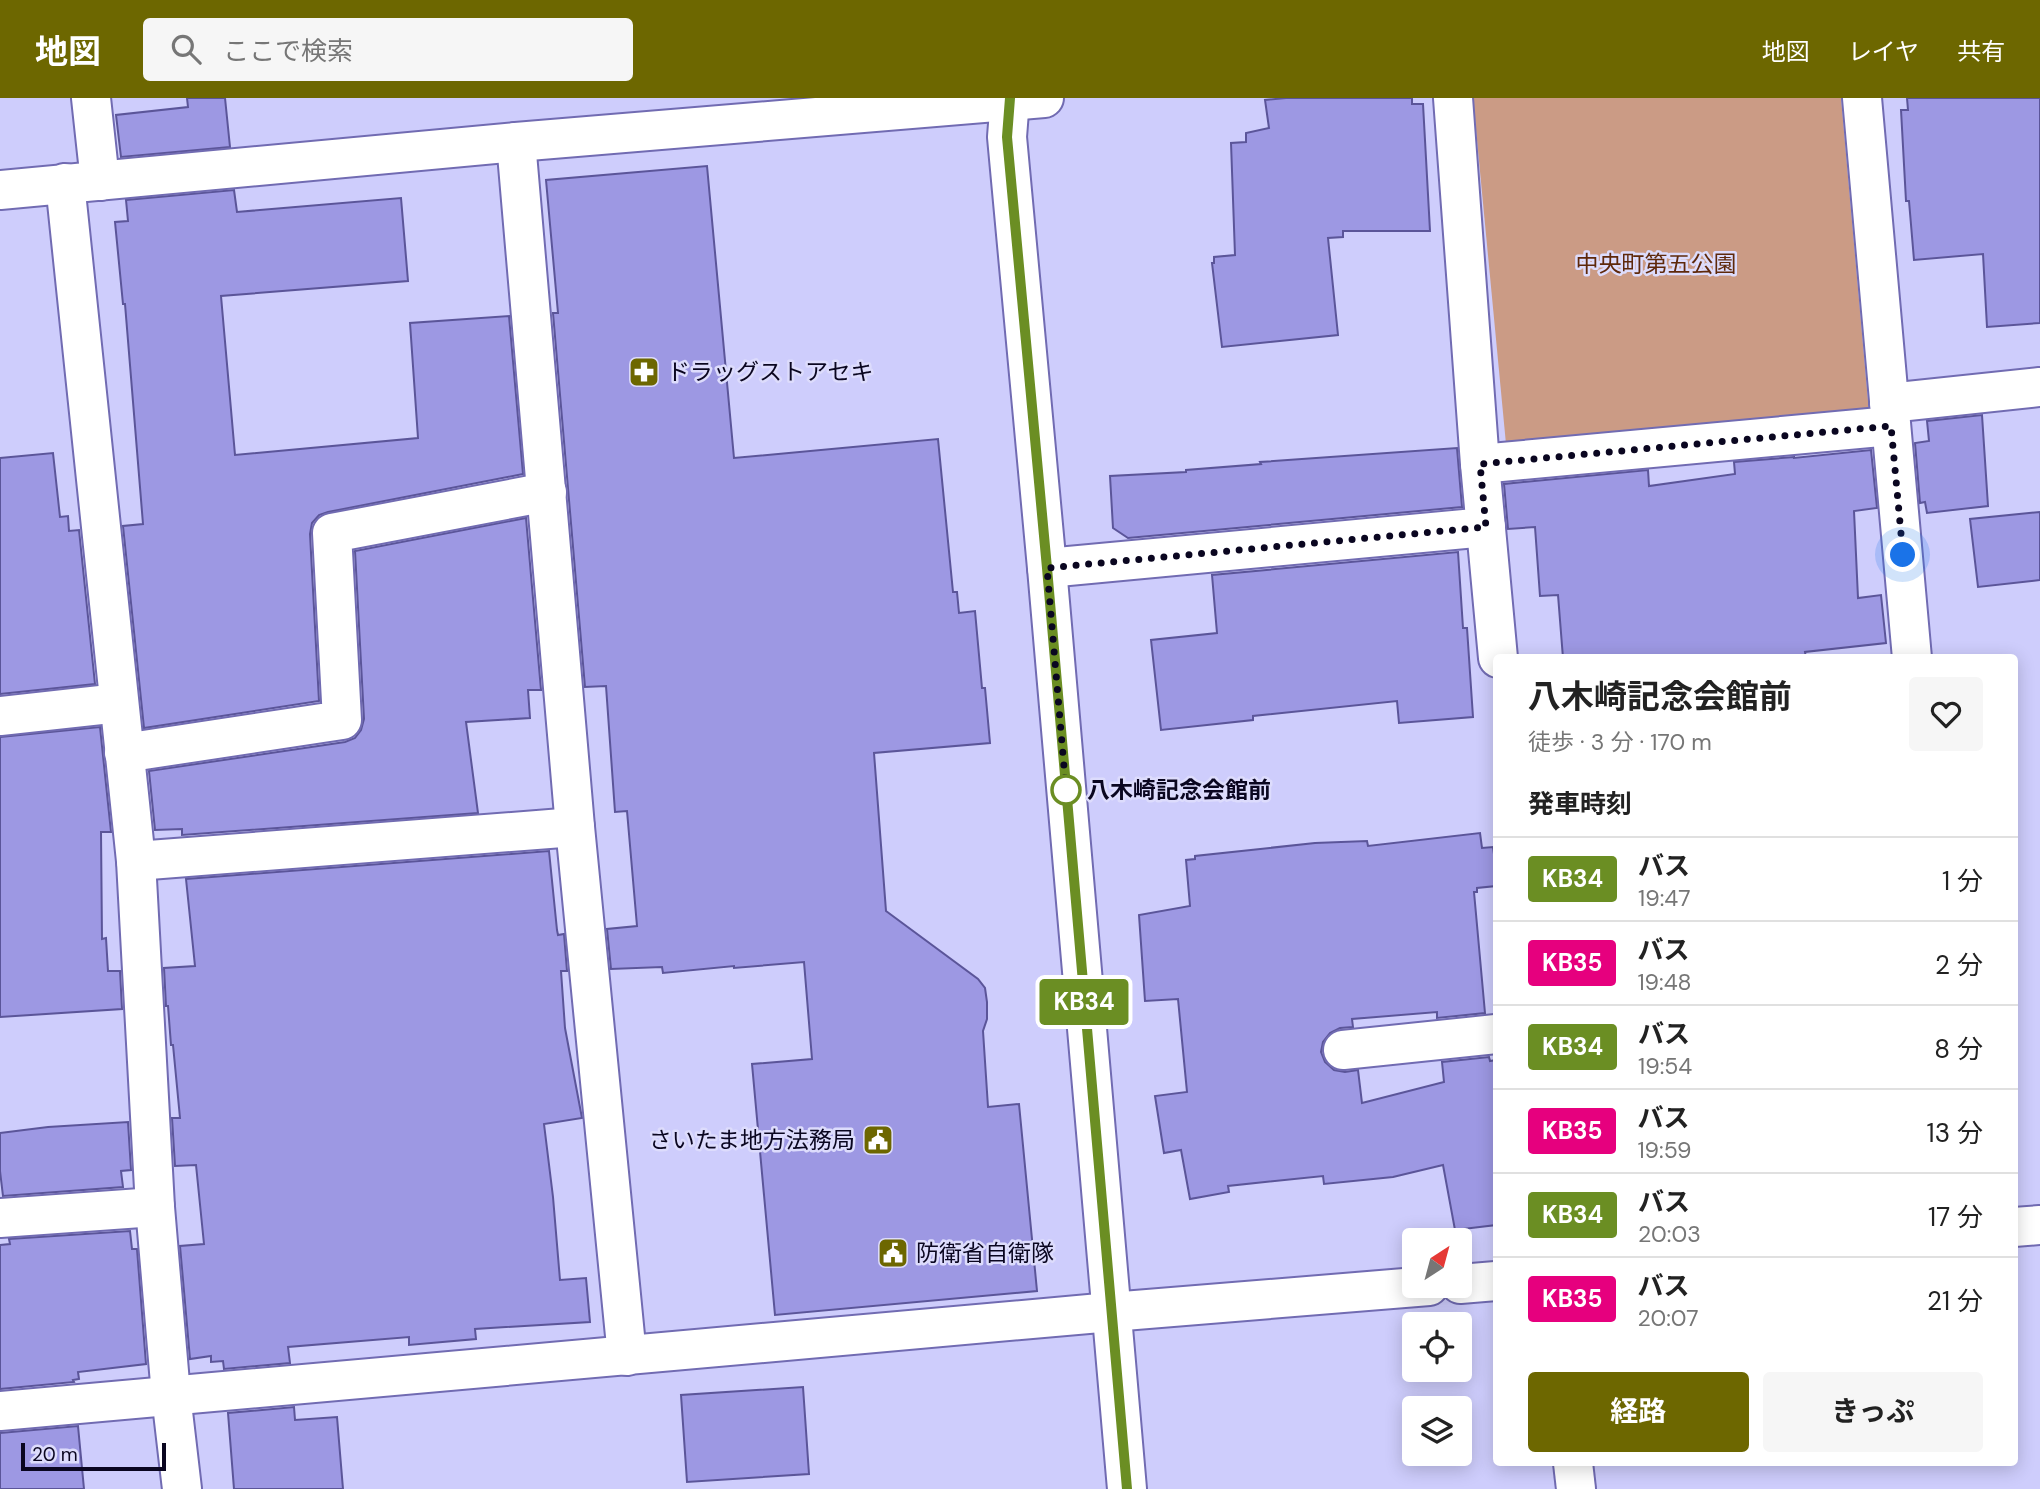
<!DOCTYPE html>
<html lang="ja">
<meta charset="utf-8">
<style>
body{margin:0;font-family:"DM Sans","Noto Sans JP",sans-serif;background:#f6f6f6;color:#222;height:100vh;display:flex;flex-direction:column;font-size:26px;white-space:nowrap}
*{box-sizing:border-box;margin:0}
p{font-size:23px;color:#767676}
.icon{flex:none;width:38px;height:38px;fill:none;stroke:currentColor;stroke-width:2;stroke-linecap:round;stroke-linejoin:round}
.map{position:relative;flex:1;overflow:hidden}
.sheet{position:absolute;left:1493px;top:556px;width:525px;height:812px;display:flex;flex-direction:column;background:#fff;border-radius:7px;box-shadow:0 4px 18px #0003}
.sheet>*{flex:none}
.badge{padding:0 14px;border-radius:5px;font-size:24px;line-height:46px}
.needle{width:46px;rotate:36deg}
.tools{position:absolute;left:1402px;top:1130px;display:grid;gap:14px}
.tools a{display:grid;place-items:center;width:70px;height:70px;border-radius:7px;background:#fff;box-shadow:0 4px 18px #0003;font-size:35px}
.scale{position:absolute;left:21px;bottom:18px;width:145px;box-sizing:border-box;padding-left:7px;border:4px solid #0a0620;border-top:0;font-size:19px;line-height:24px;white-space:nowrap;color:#0a0620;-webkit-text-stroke:5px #dddcfc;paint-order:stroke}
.you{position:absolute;width:35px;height:35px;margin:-18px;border:5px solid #fff;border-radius:50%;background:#1a73e8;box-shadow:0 0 0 10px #1a73e833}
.map>.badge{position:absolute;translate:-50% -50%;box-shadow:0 0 0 4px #fff}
h2{padding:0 35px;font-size:26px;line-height:63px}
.round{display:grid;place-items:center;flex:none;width:74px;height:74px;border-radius:7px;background:#f6f6f6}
.headline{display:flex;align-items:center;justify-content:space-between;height:119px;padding:0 35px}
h1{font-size:33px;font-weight:700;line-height:52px}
.action{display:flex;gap:14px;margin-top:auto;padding:14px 35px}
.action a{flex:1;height:80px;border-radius:7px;background:#6d6700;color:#fff;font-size:28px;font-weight:700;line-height:80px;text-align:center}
.action a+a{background:#f6f6f6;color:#222}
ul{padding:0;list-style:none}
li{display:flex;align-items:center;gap:21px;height:84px;padding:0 35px;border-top:2px solid #e0e0e0}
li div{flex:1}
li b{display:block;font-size:26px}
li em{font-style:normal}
li .badge{min-width:77px;font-weight:700;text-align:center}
header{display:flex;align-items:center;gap:42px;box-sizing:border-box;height:98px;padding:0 35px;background:#6d6700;color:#fff}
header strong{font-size:33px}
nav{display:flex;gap:38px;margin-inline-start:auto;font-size:24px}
.search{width:490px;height:63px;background:#f6f6f6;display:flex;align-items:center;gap:18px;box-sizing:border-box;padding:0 24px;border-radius:7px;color:#767676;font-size:26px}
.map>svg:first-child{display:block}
</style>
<header>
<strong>地図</strong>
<div class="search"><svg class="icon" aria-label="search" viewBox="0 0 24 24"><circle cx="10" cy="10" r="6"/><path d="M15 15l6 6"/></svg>ここで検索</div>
<nav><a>地図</a><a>レイヤ</a><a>共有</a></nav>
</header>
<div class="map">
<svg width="2040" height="1391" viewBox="0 0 2040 1391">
<rect width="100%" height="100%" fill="#cecdfc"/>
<polygon fill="#cb9b85" points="1473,0 1841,0 1869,314 1506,346"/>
<g fill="#9d98e3" stroke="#5b5599" stroke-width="2">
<polygon points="187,0 225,0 230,49 121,59 116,17 188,9"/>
<polygon points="1286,0 1412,0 1412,6 1423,6 1430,133 1343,133 1343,139 1328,140 1338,237 1222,249 1212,165 1214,165 1214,159 1235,157 1231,45 1246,44 1246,35 1269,30 1265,2"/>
<polygon points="1907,0 2040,0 2040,225 1987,229 1983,156 1914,162 1909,103 1906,103 1901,12 1908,12"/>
<polygon points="707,68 734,360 938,341 953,494 957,494 959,515 975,513 982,590 985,590 990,645 874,655 886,813 978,881 985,890 987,904 987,921 983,933 988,1009 1019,1006 1037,1193 775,1217 752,966 812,961 804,864 734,870 734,868 663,875 662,869 611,871 607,831 637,828 627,713 615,714 606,588 585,589 553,215 558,215 546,82"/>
<polygon points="234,92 237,114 401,100 408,183 221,198 235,357 418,340 410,225 509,218 523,376 328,414 319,417 312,425 310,436 319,603 144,630 123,428 143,426 125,206 123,206 115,124 128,123 126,102"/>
<polygon points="1982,317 1988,408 1927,415 1925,404 1920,405 1915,345 1929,343 1927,323"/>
<polygon points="1457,350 1462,409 1128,440 1113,430 1110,378 1186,374 1186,372 1261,366 1260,364"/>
<polygon points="1871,352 1877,410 1854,413 1858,500 1881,497 1886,545 1805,554 1806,560 1563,560 1558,497 1540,498 1535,429 1508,431 1504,386 1648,372 1649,388 1735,376 1734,364 1794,359 1794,360"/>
<polygon points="53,355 60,419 68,418 69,433 79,432 95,586 0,596 0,360"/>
<polygon points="2040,414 2040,482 1978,489 1970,421"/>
<polygon points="526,420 541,592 528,592 530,620 466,624 478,715 182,737 182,731 155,732 149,673 345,644 355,640 361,632 364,621 355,453"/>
<polygon points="1458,454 1463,530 1467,530 1473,619 1399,625 1397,603 1253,618 1253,622 1161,632 1151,542 1217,535 1212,477"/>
<polygon points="100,629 111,734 101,734 102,841 106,840 108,873 120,873 122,911 0,919 0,639"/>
<polygon points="1480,735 1482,750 1493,749 1496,770 1496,788 1477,790 1477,794 1474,794 1485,915 1437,920 1437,914 1352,921 1353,929 1340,930 1330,935 1323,944 1321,954 1325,964 1334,972 1345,974 1358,972 1362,1005 1444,984 1442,964 1489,959 1490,963 1496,962 1496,1127 1455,1132 1443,1067 1393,1079 1324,1086 1323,1078 1228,1088 1229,1094 1190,1101 1181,1052 1164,1055 1155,998 1187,994 1178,901 1145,903 1139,817 1190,808 1186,762 1195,761 1195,758 1315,745 1367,743 1368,748"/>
<polygon points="549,753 557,832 558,837 564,836 567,873 561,873 565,930 582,1020 544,1026 553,1099 560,1182 586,1180 590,1224 475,1231 476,1241 409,1247 409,1239 288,1249 290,1265 224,1271 223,1263 211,1264 211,1258 190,1261 180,1148 204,1146 196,1067 175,1068 172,1020 180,1020 173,947 171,947 168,908 166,908 164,870 195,868 186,781"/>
<polygon points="128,1024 131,1072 121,1073 123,1089 3,1098 0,1073 0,1035 48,1029"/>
<polygon points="130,1133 132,1151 137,1151 146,1266 78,1274 79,1281 73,1282 74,1284 0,1291 0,1147 10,1146 9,1141"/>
<polygon points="803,1289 809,1376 687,1384 681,1297"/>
<polygon points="294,1309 295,1322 337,1319 343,1391 234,1391 228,1315"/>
<polygon points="78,1328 84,1391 0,1391 0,1335"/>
</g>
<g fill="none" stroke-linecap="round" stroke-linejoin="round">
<g stroke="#716bb2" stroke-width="42">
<g id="minor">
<polyline points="91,0 100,83"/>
<polyline points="1453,0 1480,366 1498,560"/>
<polyline points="1862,0 1912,560"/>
<polyline points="516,44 575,729 627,1258"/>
<polyline points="65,85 136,763 155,1109 171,1297 182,1391"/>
<polyline points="0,92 516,44 1044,0"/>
<polyline points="1889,305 2040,289"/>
<polyline points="1480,366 1891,328"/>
<polyline points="1047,470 1486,429"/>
<polyline points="0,618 119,605"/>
<polyline points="124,655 342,622 332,435 547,394"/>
<polyline points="136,763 575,729"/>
<polyline points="1343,952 1496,936"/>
<polyline points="0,1120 155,1109"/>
<polyline points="2014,1129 2040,1127"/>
<polyline points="1460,1186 1496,1183"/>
<polyline points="0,1313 1111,1214 1429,1188"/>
<polyline points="1573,1365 1576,1391"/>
</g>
</g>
<g stroke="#716bb2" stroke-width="42">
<polyline id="tertiary" points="1010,0 1007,39 1047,470 1127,1391"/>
</g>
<use href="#minor" stroke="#fff" stroke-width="38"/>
<use href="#tertiary" stroke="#fff" stroke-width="38"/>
</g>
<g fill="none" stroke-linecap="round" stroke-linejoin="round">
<g stroke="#fff" stroke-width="16">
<polyline id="line" points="1010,0 1007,39 1047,470 1127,1391"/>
</g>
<use href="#line" stroke="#6b8e23" stroke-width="10"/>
<polyline stroke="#0a0620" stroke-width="7" stroke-dasharray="0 12.6" points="1066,692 1047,470 1486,429 1480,366 1891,328 1903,457"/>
</g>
<defs>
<g id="pharmacy-square" transform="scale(1.575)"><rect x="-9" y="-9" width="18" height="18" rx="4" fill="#6d6700" stroke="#dddcfc"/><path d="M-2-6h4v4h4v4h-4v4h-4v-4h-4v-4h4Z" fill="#fff"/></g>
<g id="civic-square" transform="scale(1.575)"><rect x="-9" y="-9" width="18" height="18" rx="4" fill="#6d6700" stroke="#dddcfc"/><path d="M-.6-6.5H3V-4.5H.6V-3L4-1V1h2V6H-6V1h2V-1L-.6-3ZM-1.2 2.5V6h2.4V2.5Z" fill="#fff"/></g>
</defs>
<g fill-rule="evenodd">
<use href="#pharmacy-square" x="644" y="274"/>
<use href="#civic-square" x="878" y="1042"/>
<use href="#civic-square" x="893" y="1155"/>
</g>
<circle fill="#fff" stroke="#6b8e23" stroke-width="3.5" cx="1066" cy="692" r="14"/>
<g text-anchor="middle" stroke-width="5" stroke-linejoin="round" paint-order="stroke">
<g font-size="23" fill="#5e280a" stroke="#dddcfc">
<text x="1656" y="174">中央町第五公園</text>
</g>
<g font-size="23" fill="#0a0620" stroke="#dddcfc" text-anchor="start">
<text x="667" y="282">ドラッグストアセキ</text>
<text x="855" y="1050" text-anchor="end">さいたま地方法務局</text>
<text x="916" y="1163">防衛省自衛隊</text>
</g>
<g font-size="23" font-weight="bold" fill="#0a0620" stroke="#dddcfc" text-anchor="start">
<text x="1087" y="700">八木崎記念会館前</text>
</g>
</g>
</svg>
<div class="tools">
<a><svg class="needle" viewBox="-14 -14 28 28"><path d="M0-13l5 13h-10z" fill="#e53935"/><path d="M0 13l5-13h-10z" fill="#767676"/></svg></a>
<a><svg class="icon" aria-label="locate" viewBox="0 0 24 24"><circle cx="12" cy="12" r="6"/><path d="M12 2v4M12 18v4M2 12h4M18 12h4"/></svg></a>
<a><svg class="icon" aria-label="layers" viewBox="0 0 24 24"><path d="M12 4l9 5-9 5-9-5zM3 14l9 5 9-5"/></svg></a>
</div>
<div class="scale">20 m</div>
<div class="you" style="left:1903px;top:457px"></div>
<b class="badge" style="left:1084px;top:904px;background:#6b8e23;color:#fff">KB34</b>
<section class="sheet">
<div class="headline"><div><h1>八木崎記念会館前</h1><p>徒歩 · 3 分 · 170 m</p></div><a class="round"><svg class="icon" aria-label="heart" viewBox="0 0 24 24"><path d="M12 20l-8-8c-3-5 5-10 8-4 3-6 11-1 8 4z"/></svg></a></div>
<h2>発車時刻</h2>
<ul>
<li><span class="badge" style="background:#6b8e23;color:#fff">KB34</span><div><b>バス</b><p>19:47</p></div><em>1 分</em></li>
<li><span class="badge" style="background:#e6007e;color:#fff">KB35</span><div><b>バス</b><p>19:48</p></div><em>2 分</em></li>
<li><span class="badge" style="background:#6b8e23;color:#fff">KB34</span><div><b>バス</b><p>19:54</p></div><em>8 分</em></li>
<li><span class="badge" style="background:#e6007e;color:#fff">KB35</span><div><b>バス</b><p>19:59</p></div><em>13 分</em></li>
<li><span class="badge" style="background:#6b8e23;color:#fff">KB34</span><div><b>バス</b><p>20:03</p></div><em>17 分</em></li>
<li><span class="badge" style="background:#e6007e;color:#fff">KB35</span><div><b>バス</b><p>20:07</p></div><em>21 分</em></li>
</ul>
<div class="action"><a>経路</a><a>きっぷ</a></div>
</section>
</div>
